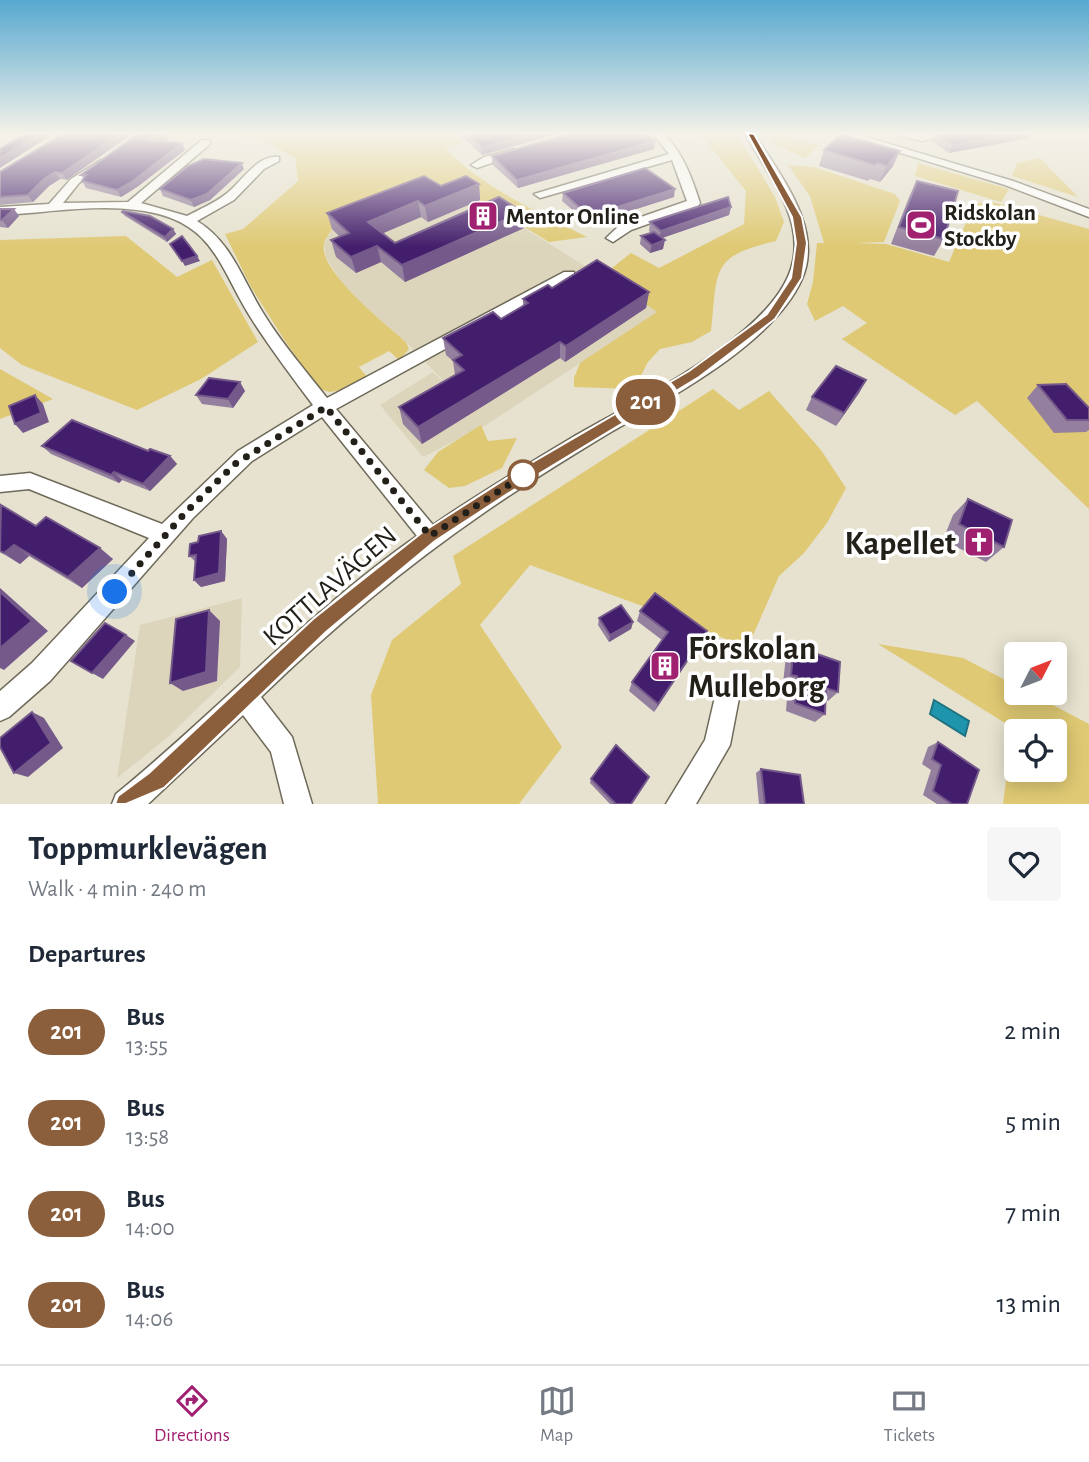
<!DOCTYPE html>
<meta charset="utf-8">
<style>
body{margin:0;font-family:"Alegreya Sans",sans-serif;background:#f6f6f7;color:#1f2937;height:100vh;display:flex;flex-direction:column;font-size:26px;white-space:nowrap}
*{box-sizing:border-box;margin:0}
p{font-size:23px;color:#747a83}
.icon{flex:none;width:38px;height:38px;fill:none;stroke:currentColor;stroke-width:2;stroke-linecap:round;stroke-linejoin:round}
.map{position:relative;height:804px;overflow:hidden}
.panel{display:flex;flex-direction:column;background:#fff;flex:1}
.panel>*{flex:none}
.badge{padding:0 14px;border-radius:23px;font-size:24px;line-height:46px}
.needle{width:46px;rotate:48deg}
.fabs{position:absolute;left:1004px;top:642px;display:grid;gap:14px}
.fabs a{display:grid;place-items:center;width:63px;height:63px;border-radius:7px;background:#fff;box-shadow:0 4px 18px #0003;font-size:35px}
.you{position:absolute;width:35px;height:35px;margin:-18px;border:5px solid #fff;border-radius:50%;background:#1a73e8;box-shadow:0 0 0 10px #1a73e833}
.map>.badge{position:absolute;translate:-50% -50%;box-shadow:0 0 0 4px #fff}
h2{padding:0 28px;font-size:26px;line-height:63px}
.round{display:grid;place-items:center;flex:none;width:74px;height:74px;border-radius:7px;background:#f6f6f7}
.head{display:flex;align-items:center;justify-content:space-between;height:119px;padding:0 28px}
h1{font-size:33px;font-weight:600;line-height:52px}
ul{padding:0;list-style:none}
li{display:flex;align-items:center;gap:21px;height:91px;padding:0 28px}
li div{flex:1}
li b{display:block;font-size:26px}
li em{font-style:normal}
li .badge{min-width:77px;font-weight:700;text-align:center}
.dock{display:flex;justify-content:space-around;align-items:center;height:98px;border-top:2px solid #e0e1e3;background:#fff;font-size:19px;color:#747a83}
.dock a{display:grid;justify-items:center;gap:4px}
.dock .selected{color:#a12171}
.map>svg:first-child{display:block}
</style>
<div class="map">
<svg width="1089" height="804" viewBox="0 0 1089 804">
<rect width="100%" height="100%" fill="#e6e2cf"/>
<g fill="#dcd5bb">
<polygon points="467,192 658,312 486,425 423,457 380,405 433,372 460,398 406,342 360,302 339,279 326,257 324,244 332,229"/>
<polygon points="242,598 240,667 168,737 117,778 140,625"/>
</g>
<g fill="#dfc974" fill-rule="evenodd">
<path d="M179,134H453L461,143L445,148C484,189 537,211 587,237L549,242L467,192L332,229C330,233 325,239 324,244C318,271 387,325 406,342L409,349L399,360L389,351L359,367L368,378L342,390L330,392L319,389L285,341L251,287L225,234L243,229L298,181L295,158L265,141L238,135Z"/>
<path d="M700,134H737L775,197L784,222L776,241C709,256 718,271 711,331L692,342L660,349L648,362L634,389L574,387V378L580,363L657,312L603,275L631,253L659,268L744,224L746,191Z"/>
<polygon points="775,134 820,145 805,158 767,141"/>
<polygon points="1040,158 1078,197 1012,176 1017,163"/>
<polygon points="918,163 1009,189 1001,202 915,176"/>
<polygon points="788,165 814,167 895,194 900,201 884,242 855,243 886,244 949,262 974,204 989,201 1089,229 1089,509 977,401 955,415 842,339 867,323 843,306 815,321 807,304 813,282 817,243 824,243 810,196"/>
<polygon points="126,236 177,277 212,260 258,342 201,379 137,410 22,365 0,348 0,240"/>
<polygon points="0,369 53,399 0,419"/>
<polygon points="713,389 739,410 769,391 821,450 846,488 827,523 804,553 779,576 747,649 697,626 530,565 480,625 562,747 519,804 378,804 371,695 392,640 461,584 453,556"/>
<polygon points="481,425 488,441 517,438 502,468 465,486 449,488 424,470 438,452"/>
<path d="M878,644L963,658L1017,686V693H1030L1089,724V804H1003L1013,728ZM1017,732H1055V770H1017Z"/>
</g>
<polygon fill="#1e95ad" stroke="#1f7281" stroke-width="2" points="934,700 969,721 965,736 930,714"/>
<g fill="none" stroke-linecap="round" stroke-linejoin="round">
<g stroke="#6e6959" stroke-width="3">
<g id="minor">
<path d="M653,134H664C683,153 692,178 700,203L698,206L631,230L613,242L606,238L621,224L687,201L672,160L540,198L534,194L669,154Z"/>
<path d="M745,134H755C780,176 824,228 802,279C773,345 666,400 606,435C565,460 524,485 485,512C405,567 331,629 261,697L292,737L312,804H284L271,752L243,715L148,804H112L116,794C219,710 308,612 417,536L322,417L252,461L193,518L50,681L9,717L0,721V691L32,663L149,538L29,489L0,492V476L30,473L162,524L238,451L313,405C292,377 270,348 251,318C219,267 214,222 144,211C97,203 47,213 0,215V207L49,204L71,179L101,160L107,163L105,165L79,183L63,203L128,202L202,140H210V144L141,203L187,216C200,209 215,203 226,194C242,182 257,154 279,157V161L264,169L234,200L197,221C233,243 243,282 265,316C283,345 306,371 327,398L564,272H574V278L336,409L433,525C479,493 526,465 573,437C634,401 779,334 793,261C803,216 766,171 745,134Z"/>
<polygon points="839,134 856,134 1013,181 1089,209 1089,217 1005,185"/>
<polygon points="892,134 949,134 922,141"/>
<polygon points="513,149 517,150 517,154 477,168 471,165 484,157"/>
<polygon points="727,680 736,684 740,693 730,745 696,804 666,804 705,740 718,684"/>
</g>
</g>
<use href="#minor" fill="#fff" fill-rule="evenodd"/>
</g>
<g fill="#94809e">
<polygon points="63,134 67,180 60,179 49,186 33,202 0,205 0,172"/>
<polygon points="138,134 166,134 168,139 163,141 182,143 185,150 137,187 121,197 86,188 82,181 84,179 81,175"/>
<polygon points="459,134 558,134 482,155"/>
<polygon points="934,134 1031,134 1029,138 949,153 931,141"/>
<polygon points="655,141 654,149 518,188 492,164 492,156"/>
<polygon points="824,150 893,166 880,182 870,179 868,181 819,166"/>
<polygon points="244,169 210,200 194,207 163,196 160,189"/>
<polygon points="917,181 944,239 934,256 891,244 909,197"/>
<polygon points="479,184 480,200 428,222 421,217 383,233 395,243 524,228 405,282 381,262 356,273 336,257 331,240 340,237 332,229 327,213 441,186"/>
<polygon points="563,193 674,197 589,224 562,201"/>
<polygon points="731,207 729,215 662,238 663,249 650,253 640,244 641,236 651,233 649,231 650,222"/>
<polygon points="0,209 19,216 8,228 0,227"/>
<polygon points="122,212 173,229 176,234 167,242 125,216"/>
<polygon points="552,288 649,292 646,308 565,362 560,358 422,444 403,424 399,407 455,375 453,361 446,355 443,338 501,319 523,306 523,299"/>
<polygon points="866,380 859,393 836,426 806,410 812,397"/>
<polygon points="1038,385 1089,408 1089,430 1086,432 1054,433 1027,398"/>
<polygon points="245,391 233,408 202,404 196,395"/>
<polygon points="42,446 148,451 170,456 177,464 150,491 122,480 119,483 51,454"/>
<polygon points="968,499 1004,547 986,562 943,540 953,515"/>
<polygon points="0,506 36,526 113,559 82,588 29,556 20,564 0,552"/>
<polygon points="221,531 227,539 225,581 201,587 194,580 196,562 189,556 198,542"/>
<polygon points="640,611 701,641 654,712 629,691 632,682 662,640 637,621"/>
<polygon points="599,618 633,622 631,629 609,642 598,625"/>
<polygon points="794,646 838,692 828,701 826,700 825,714 815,722 786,711 788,685 783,683 786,656"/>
<polygon points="938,742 967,804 937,804 923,795 931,770 922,764 928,747"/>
<polygon points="761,769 804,804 759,804 756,773"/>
<polygon points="591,779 631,804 610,804 590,783"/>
</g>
<g fill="#74598a">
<polygon points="39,134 53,134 0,168 0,158"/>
<polygon points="119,134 132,134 67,180 62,173"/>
<polygon points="161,134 166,134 168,139 151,147 148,140"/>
<polygon points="530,134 558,134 482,155 482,147"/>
<polygon points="1011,134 1031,134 1029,138 949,153 953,145"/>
<polygon points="655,141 654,149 518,188 517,180"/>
<polygon points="182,143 185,150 137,187 121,197 117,190"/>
<polygon points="900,151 893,166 880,182 887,166"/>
<polygon points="242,163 244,169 210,200 194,207 191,200"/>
<polygon points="55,172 60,179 49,186 33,202 28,195 44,179"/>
<polygon points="479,184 480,200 428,222 425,206"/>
<polygon points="675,189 674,197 589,224 589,216"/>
<polygon points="418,201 421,217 372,238 368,222"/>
<polygon points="731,207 729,215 659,239 661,231"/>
<polygon points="14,209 19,216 8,228 2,220"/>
<polygon points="523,212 524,228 405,282 402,265"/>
<polygon points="173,229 176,234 167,242 165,237"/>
<polygon points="665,240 663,249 650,253 652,245"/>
<polygon points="377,246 381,262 356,273 351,257"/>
<polygon points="197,256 200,261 185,266 182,261"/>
<polygon points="649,292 646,308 565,362 566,346"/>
<polygon points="560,342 560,358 422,444 418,427"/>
<polygon points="866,380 859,393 836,426 844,413"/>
<polygon points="240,382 245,391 233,408 228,399"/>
<polygon points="35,395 43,404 49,422 23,433 15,424"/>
<polygon points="170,456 177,464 150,491 143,484"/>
<polygon points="114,472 122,480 119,483 111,475"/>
<polygon points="221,531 227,539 225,581 201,587 194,580"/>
<polygon points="14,545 29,556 20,564 4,553"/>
<polygon points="100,548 113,559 82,588 68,577"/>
<polygon points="0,588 48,631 4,670 0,668"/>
<polygon points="209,610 220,621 217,681 183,691 170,683"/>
<polygon points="633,622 631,629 609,642 610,635"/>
<polygon points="707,631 701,641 654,712 658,704"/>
<polygon points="126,635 135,641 103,679 92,673"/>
<polygon points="32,712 44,718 63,748 28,777 14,773"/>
</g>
<g fill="#431e6c" stroke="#74598a" stroke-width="2">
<polygon points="25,134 39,134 0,158 0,149"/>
<polygon points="63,134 119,134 62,173 55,172 44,179 28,195 0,197 0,172"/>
<polygon points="138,134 161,134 148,140 182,143 133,181 117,190 82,181 86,175 81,175"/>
<polygon points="467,134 530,134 482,147"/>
<polygon points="569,134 645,134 655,141 517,180 492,156"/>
<polygon points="841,134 900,151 887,166 877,163 875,165 824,150"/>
<polygon points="935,134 1011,134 953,145"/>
<polygon points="204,159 242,163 207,194 191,200 160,189 188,166"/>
<polygon points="645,168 675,189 589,216 563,193"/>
<polygon points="424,176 441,186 466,176 479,184 425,206 418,201 368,222 395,243 499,197 523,212 402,265 377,246 351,257 331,240 349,233 327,213"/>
<polygon points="917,181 958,191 944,239 899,227"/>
<polygon points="728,197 731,207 661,231 650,222"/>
<polygon points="0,209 14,209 2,220 0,220"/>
<polygon points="123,211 150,216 173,229 165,237 122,212"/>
<polygon points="654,232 665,240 652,245 641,236"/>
<polygon points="182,236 197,256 182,261 170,244"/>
<polygon points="597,260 649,292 566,346 560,342 418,427 399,407 464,370 453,360 462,355 443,338 493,312 501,319 528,303 523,299 548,285 552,288"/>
<polygon points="836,366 866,380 844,413 812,397"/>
<polygon points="209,378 240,382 228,399 196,395"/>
<polygon points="1066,384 1089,408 1089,420 1067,420 1038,385"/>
<polygon points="35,395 41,413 15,424 9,406"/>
<polygon points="72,420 148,451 150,449 170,456 143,484 114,472 111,475 42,446"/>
<polygon points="968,499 1012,520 1004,547 959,524"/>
<polygon points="1,505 36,526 46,517 100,548 68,577 14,545 4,553 0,551"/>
<polygon points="221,531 219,573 194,580 196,555 189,556 190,544 198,542 199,536"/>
<polygon points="0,592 32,621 0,648"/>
<polygon points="655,593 707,631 658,704 632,682 668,632 640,611"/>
<polygon points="621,605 633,622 610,635 599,618"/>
<polygon points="209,610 206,672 170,683 176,619"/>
<polygon points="105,623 126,635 92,673 71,661"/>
<polygon points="794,646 840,662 838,692 826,688 825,714 795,703 797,676 791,675"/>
<polygon points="32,712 51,743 14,773 0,747 0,738"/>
<polygon points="938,742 979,770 967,804 952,804 933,791 941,765 932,759"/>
<polygon points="616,745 649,777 631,804 616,804 591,779"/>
<polygon points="761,769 800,775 804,804 765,804"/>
</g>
<linearGradient id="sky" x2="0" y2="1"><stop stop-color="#57a8d0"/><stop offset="0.54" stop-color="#f4f2e9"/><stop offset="1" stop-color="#f4f2e9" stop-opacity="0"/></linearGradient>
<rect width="1089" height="247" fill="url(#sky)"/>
<polygon fill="#8b5e3c" stroke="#fff" stroke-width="2" points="747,133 754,134 802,217 807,243 802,278 775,319 699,377 532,478 435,541 326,632 164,788 126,804 115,804 118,796 149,773 313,619 424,531 521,469 689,371 767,314 791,278 796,243 792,217"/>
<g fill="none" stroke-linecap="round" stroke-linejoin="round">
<polyline stroke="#222019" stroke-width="7" stroke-dasharray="0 12.6" points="115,592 186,512 235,464 326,407 430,536 527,473 523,475"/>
</g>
<defs>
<g id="building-square" transform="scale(1.575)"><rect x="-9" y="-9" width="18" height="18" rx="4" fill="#a12171" stroke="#fff"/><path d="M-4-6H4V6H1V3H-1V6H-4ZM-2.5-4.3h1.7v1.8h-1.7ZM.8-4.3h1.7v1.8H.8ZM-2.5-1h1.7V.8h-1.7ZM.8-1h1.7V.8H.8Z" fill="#fff"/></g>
<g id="stadium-square" transform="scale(1.575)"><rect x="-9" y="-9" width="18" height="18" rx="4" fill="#a12171" stroke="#fff"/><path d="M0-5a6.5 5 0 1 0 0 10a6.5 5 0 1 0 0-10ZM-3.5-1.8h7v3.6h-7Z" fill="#fff"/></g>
<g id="church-square" transform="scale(1.575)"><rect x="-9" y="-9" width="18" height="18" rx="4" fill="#a12171" stroke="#fff"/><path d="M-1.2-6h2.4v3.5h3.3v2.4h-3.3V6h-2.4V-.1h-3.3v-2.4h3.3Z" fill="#fff"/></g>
</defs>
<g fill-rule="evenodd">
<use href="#building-square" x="483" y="216"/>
<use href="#stadium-square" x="921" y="225"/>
<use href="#church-square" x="979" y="542"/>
<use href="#building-square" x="665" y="666"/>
</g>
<circle fill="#fff" stroke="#8b5e3c" stroke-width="3.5" cx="523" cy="475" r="14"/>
<g text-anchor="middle" stroke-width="7" stroke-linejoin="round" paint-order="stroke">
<g font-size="23" font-weight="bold" fill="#222019" stroke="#fff" text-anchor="start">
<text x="944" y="220">Ridskolan<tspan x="944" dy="26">Stockby</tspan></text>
<text x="506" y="224">Mentor Online</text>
</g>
<g font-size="28" fill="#222019" stroke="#fff">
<text transform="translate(329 585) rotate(-41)" y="10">KOTTLAVÄGEN</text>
</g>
<g font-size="33" font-weight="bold" fill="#222019" stroke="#fff" text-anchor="end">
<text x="956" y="554">Kapellet</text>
<text x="688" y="659" text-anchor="start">Förskolan<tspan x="688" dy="38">Mulleborg</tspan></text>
</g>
</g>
</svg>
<div class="fabs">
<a><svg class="needle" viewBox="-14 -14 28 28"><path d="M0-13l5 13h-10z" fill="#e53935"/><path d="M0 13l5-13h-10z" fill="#747a83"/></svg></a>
<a><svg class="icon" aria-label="locate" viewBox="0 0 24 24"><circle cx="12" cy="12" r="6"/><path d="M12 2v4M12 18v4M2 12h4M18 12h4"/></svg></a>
</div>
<div class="you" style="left:115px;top:592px"></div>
<b class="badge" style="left:646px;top:402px;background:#8b5e3c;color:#fff">201</b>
</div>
<section class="panel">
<div class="head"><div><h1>Toppmurklevägen</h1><p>Walk · 4 min · 240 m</p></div><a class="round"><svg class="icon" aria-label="heart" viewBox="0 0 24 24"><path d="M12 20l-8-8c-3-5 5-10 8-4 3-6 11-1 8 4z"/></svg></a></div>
<h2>Departures</h2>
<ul>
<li><span class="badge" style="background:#8b5e3c;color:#fff">201</span><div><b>Bus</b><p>13:55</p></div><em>2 min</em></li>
<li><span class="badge" style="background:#8b5e3c;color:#fff">201</span><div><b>Bus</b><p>13:58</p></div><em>5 min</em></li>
<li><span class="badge" style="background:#8b5e3c;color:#fff">201</span><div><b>Bus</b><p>14:00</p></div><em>7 min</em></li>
<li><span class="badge" style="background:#8b5e3c;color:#fff">201</span><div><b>Bus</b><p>14:06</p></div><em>13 min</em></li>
</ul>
</section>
<nav class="dock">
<a class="selected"><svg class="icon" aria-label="directions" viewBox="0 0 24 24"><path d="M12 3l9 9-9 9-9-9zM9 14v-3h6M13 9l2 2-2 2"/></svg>Directions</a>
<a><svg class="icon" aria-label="map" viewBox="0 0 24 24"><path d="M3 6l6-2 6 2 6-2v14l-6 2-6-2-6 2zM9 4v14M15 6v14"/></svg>Map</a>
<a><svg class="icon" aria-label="tickets" viewBox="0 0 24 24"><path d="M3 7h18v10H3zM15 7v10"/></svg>Tickets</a>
</nav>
